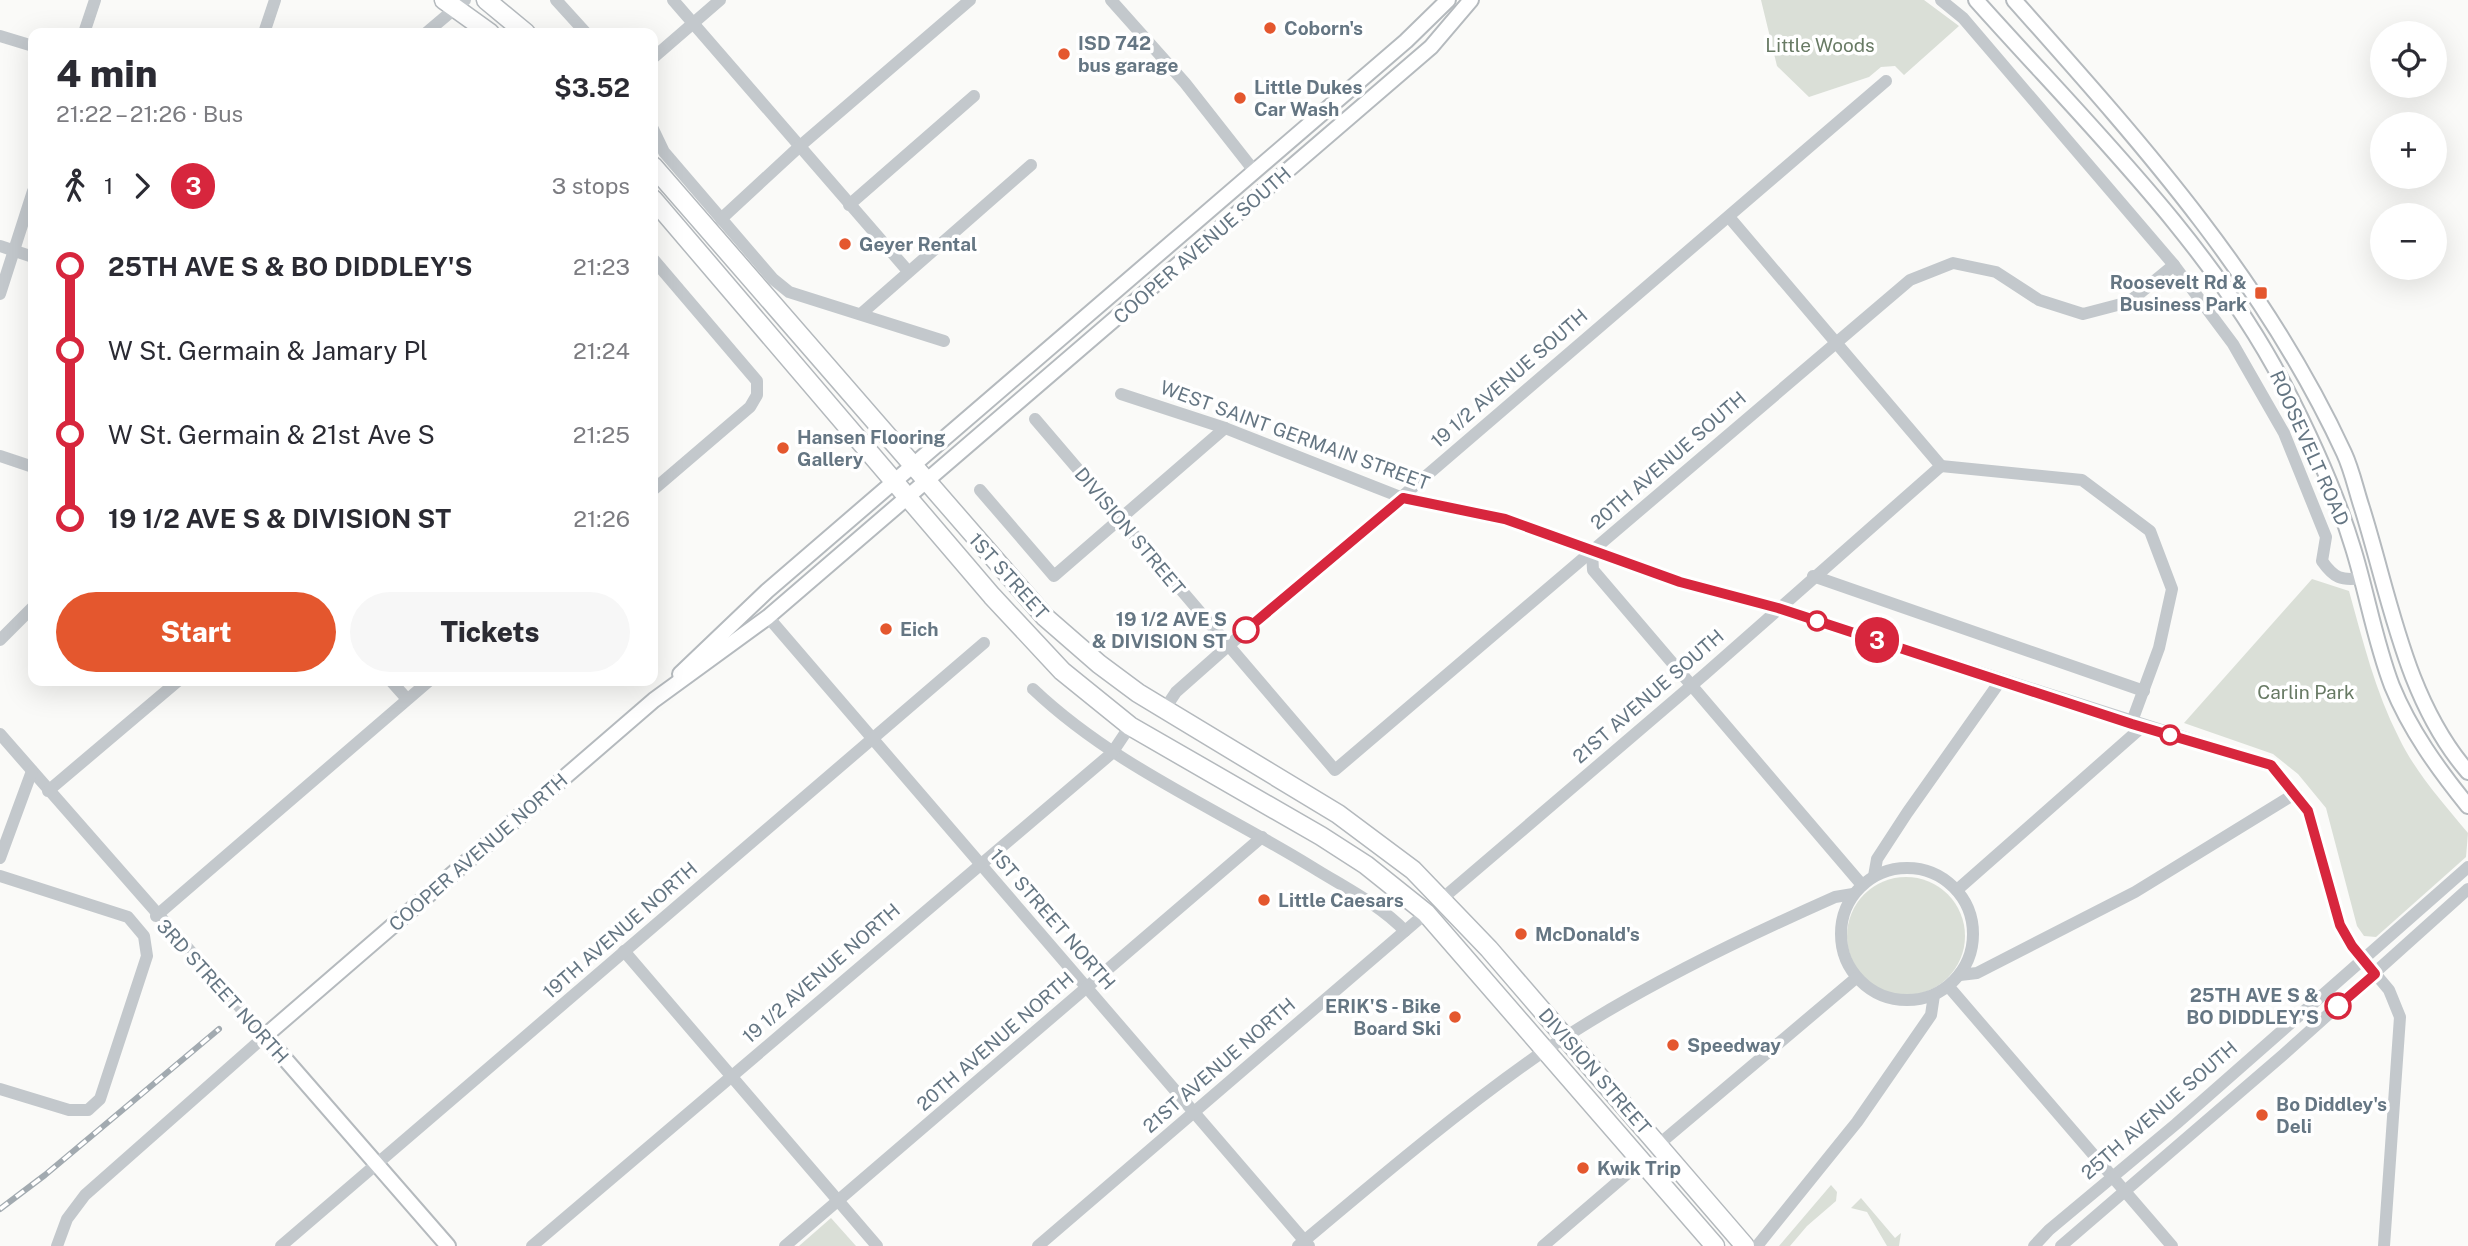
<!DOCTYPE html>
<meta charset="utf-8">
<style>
body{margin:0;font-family:"Public Sans",sans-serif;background:#f7f7f7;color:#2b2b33;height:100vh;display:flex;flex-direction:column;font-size:26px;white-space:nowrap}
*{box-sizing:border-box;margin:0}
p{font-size:23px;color:#7c7c81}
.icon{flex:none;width:38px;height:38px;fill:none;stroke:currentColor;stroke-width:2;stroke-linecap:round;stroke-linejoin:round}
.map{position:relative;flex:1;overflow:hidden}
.details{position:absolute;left:28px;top:28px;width:630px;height:658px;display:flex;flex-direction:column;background:#fff;border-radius:14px;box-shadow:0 7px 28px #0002}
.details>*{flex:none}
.badge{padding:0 14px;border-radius:23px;font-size:24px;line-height:46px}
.fabs{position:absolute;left:2370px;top:21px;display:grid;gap:14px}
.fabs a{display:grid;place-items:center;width:77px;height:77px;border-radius:50%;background:#fff;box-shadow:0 7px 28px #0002;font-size:35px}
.map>.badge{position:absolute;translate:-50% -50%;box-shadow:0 0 0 4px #fff}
.legs{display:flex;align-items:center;gap:10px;height:77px;padding:0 28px;font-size:23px}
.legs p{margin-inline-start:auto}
.head{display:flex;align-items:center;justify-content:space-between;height:119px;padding:0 28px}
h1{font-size:38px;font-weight:800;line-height:52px}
.button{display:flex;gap:14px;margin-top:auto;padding:14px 28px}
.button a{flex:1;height:80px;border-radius:42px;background:#e4572e;color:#fff;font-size:28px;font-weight:800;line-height:80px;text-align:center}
.button a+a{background:#f7f7f7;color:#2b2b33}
ul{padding:0 28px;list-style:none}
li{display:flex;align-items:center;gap:24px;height:84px;font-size:26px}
li i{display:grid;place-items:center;width:10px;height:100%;margin:0 9px;background:currentColor}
li i::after{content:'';width:18px;height:18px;margin:-9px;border:5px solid;border-radius:50%;background:#fff}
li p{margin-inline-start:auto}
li:first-child i{background:linear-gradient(#0000 50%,currentColor 0)}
li:last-child i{background:linear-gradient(currentColor 50%,#0000 0)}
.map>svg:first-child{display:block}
</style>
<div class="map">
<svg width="2468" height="1246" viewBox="0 0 2468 1246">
<rect width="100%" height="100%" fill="#fafaf8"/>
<g fill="#dadfd7">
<polygon points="1761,0 1924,0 1959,26 1904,75 1895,66 1881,67 1869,77 1809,97 1777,66"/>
<path d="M2312,579L2349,591C2363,641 2375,691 2399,738C2416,773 2443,803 2468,833L2466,857L2376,937L2364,936L2357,926L2326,808L2298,774L2273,754L2184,723Z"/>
<circle cx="1906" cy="936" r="59"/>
<polygon points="1831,1185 1837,1192 1836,1201 1807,1226 1790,1246 1779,1246"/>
<polygon points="1861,1198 1895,1238 1901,1233 1899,1246 1887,1246 1867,1212 1851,1208"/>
<polygon points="831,1218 856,1246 799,1246"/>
</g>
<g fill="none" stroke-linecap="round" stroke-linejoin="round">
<g stroke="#b5babe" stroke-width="18">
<g id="major">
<path d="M1976,0C2082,119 2209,241 2283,383C2310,435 2336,492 2353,548C2367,593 2375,642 2392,686C2410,730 2438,769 2468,806"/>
<path d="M2014,0C2141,143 2263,278 2344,453C2352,470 2356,490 2362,508C2390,597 2405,699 2468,772"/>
<polyline points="680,674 767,591 1406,41 1448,0"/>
<polyline points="448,1246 265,1036 654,700 768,617 1431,47 1471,0"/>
</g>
</g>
<g stroke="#b4b9bd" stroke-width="21">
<g id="highway">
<polyline points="444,0 490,33"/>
<polyline points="486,0 526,33"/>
<polyline points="653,166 1045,617 1099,664 1138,693 1338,814 1413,870 1489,949 1745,1246"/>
<polyline points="653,199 992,596 1062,671 1130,726 1321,836 1366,865 1426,913 1715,1246"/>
</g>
</g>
<g stroke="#c3c8cc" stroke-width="12">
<polyline points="556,0 586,33"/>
<polyline points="673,0 907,270"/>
<polyline points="1111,0 1185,83 1255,172"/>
<path d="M1941,0L1963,18L2174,265L2233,344L2284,433L2326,537L2322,561C2334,578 2341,581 2362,578"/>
<polyline points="84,33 95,0"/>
<polyline points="264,33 275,0"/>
<polyline points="426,33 465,0"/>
<polyline points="0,36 33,46"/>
<polyline points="653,58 720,0"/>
<polyline points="653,129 664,152 773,279 789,292 944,341"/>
<polyline points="849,205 974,96"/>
<polyline points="1729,217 1941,466"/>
<polyline points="721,219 800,146 970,0"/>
<polyline points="0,246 33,257"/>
<polyline points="653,259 757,381 757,395 750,407 653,490"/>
<polyline points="0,294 33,191"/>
<polyline points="862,313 1031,165"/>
<polyline points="1121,394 1225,428 1403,498 1505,519 1680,582 1778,608 2271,765 2308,811 2340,925 2352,946 2389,990 2400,1017 2384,1246"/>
<polyline points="1035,419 1335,770 1910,280 1953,263 1996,272 2039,300 2083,314 2129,302 2174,265"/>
<polyline points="0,456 33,467"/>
<polyline points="1941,466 2082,480 2150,531 2172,589 2159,648 2131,724"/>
<polyline points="980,490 1054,576 1225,428"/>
<polyline points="1592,552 1593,570 1862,885"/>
<polyline points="1813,576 2144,691"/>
<polyline points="768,617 1309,1246"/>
<polyline points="0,640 33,607"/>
<polyline points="391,681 407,699"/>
<path d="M1033,689C1114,766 1218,809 1312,867C1344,887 1379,904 1405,931"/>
<polyline points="1164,710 1176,692 1228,646 1886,81"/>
<polyline points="0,734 265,1036 85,1195 67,1219 57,1246"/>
<polyline points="48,791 178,681"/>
<polyline points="0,858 32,771"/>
<circle cx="1907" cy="934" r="66"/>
<polyline points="0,876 128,917 144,936 147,956 100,1099 88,1110 69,1110 0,1089"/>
<polyline points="1874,876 1877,859 1907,813 2001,680"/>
<polyline points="1957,890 2142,727"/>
<polyline points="1443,898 1705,674 1941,466"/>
<polyline points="156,916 429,681"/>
<polyline points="624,951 877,1246"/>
<polyline points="1960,975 1977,973 2135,892 2296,793"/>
<polyline points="1949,987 2172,1246"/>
<polyline points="1658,1145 1856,978"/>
<polyline points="281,1246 984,643"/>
<polyline points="532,1246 1112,753 1130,726"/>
<polyline points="785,1246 1262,837"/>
<polyline points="1038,1246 1426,913"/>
<path d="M1298,1246C1378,1179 1459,1110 1544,1051C1634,990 1736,941 1835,897L1853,894"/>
<polyline points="1543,1246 1642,1161"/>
<polyline points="1757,1246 1857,1122 1931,1015 1934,995"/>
<polyline points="2034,1246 2049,1230 2176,1124 2468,867"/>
<polyline points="2061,1246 2283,1055 2468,889"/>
</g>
<use href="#major" stroke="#fff" stroke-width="14"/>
<use href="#highway" stroke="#fff" stroke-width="18"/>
<g stroke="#a2aab0" stroke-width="6">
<polyline id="rail" points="0,1209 45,1175 219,1029"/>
</g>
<use href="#rail" stroke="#fff" stroke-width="3.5" stroke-dasharray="10" stroke-linecap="butt"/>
</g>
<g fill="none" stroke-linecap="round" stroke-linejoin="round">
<g stroke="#fff" stroke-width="16">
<polyline id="line-1" points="1246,630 1403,498 1505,519 1680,582 1778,608 2132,724 2271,765 2308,811 2340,925 2352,946 2375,974 2338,1006"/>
</g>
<use href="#line-1" stroke="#d7263d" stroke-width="10"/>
</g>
<g fill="#e4572e" stroke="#fff" stroke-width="2.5">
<circle cx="1270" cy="28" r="7"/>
<circle cx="1064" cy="54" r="7"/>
<circle cx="1240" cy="98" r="7"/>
<circle cx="845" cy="244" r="7"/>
<rect x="2254" y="286" width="14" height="14" rx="3.5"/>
<circle cx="783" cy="448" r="7"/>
<circle cx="886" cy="629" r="7"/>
<circle cx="1264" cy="900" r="7"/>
<circle cx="1521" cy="934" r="7"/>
<circle cx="1455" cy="1017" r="7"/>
<circle cx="1673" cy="1045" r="7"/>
<circle cx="2262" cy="1115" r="7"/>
<circle cx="1583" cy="1168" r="7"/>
</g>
<g fill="#fff" stroke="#d7263d" stroke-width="3.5">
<circle cx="1817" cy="621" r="9"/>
<circle cx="1246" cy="630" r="12"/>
<circle cx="2170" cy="735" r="9"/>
<circle cx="2338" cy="1006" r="12"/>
</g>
<g text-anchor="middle" stroke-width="7" stroke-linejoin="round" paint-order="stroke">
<g font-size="19" font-weight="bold" fill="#657683" stroke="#fff" text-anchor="start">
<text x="1284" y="35">Coborn's</text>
<text x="1078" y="50">ISD 742<tspan x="1078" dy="22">bus garage</tspan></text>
<text x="1254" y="94">Little Dukes<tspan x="1254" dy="22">Car Wash</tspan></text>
<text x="859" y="251">Geyer Rental</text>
<text x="2247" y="289" text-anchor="end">Roosevelt Rd &amp;<tspan x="2247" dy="22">Business Park</tspan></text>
<text x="797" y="444">Hansen Flooring<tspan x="797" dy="22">Gallery</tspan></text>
<text x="900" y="636">Eich</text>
<text x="1278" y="907">Little Caesars</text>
<text x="1535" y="941">McDonald's</text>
<text x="1441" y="1013" text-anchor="end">ERIK'S - Bike<tspan x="1441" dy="22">Board Ski</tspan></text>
<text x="1687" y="1052">Speedway</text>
<text x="2276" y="1111">Bo Diddley's<tspan x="2276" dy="22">Deli</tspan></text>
<text x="1597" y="1175">Kwik Trip</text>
</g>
<g font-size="19" fill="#687a64" stroke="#fff">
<text x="1820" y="52">Little Woods</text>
<text x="2306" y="699">Carlin Park</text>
</g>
<g font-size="19" fill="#657683" stroke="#fff">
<text transform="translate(1202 245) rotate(-41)" y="7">COOPER AVENUE SOUTH</text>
<text transform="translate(1509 378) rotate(-41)" y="7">19 1/2 AVENUE SOUTH</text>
<text transform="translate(1295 435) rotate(20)" y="7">WEST SAINT GERMAIN STREET</text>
<text transform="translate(2310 448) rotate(66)" y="7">ROOSEVELT ROAD</text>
<text transform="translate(1668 460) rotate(-41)" y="7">20TH AVENUE SOUTH</text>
<text transform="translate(1130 531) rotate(50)" y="7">DIVISION STREET</text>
<text transform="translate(1009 576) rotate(48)" y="7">1ST STREET</text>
<text transform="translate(1648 696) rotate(-41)" y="7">21ST AVENUE SOUTH</text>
<text transform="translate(478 852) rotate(-41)" y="7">COOPER AVENUE NORTH</text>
<text transform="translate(1053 919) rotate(49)" y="7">1ST STREET NORTH</text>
<text transform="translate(620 930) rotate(-41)" y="7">19TH AVENUE NORTH</text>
<text transform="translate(821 973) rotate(-41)" y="7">19 1/2 AVENUE NORTH</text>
<text transform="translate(223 991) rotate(48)" y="7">3RD STREET NORTH</text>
<text transform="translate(995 1041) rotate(-41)" y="7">20TH AVENUE NORTH</text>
<text transform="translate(1219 1065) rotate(-41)" y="7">21ST AVENUE NORTH</text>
<text transform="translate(1595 1071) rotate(49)" y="7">DIVISION STREET</text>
<text transform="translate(2159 1110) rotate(-41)" y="7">25TH AVENUE SOUTH</text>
</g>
<g font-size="19" font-weight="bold" fill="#657683" stroke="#fff" text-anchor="end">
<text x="1227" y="626">19 1/2 AVE S<tspan x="1227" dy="22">&amp; DIVISION ST</tspan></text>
<text x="2319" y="1002">25TH AVE S &amp;<tspan x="2319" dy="22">BO DIDDLEY'S</tspan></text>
</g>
</g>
</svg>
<div class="fabs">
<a><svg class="icon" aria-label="locate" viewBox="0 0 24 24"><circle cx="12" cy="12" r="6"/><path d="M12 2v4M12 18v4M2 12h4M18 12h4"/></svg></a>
<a>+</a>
<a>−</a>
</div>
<b class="badge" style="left:1877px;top:640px;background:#d7263d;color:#fff">3</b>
<section class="details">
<div class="head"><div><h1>4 min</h1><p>21:22 – 21:26 · Bus</p></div><b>$3.52</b></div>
<div class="legs"><svg class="icon" aria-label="walk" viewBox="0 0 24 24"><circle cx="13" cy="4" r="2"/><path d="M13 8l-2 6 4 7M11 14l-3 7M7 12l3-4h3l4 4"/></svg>1<svg class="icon" aria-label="forward" viewBox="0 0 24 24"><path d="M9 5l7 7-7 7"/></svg><b class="badge" style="background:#d7263d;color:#fff">3</b><p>3 stops</p></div>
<ul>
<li><i style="color:#d7263d"></i><b>25TH AVE S &amp; BO DIDDLEY'S</b><p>21:23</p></li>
<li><i style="color:#d7263d"></i><span>W St. Germain &amp; Jamary Pl</span><p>21:24</p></li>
<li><i style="color:#d7263d"></i><span>W St. Germain &amp; 21st Ave S</span><p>21:25</p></li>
<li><i style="color:#d7263d"></i><b>19 1/2 AVE S &amp; DIVISION ST</b><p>21:26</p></li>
</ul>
<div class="button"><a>Start</a><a>Tickets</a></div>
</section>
</div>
